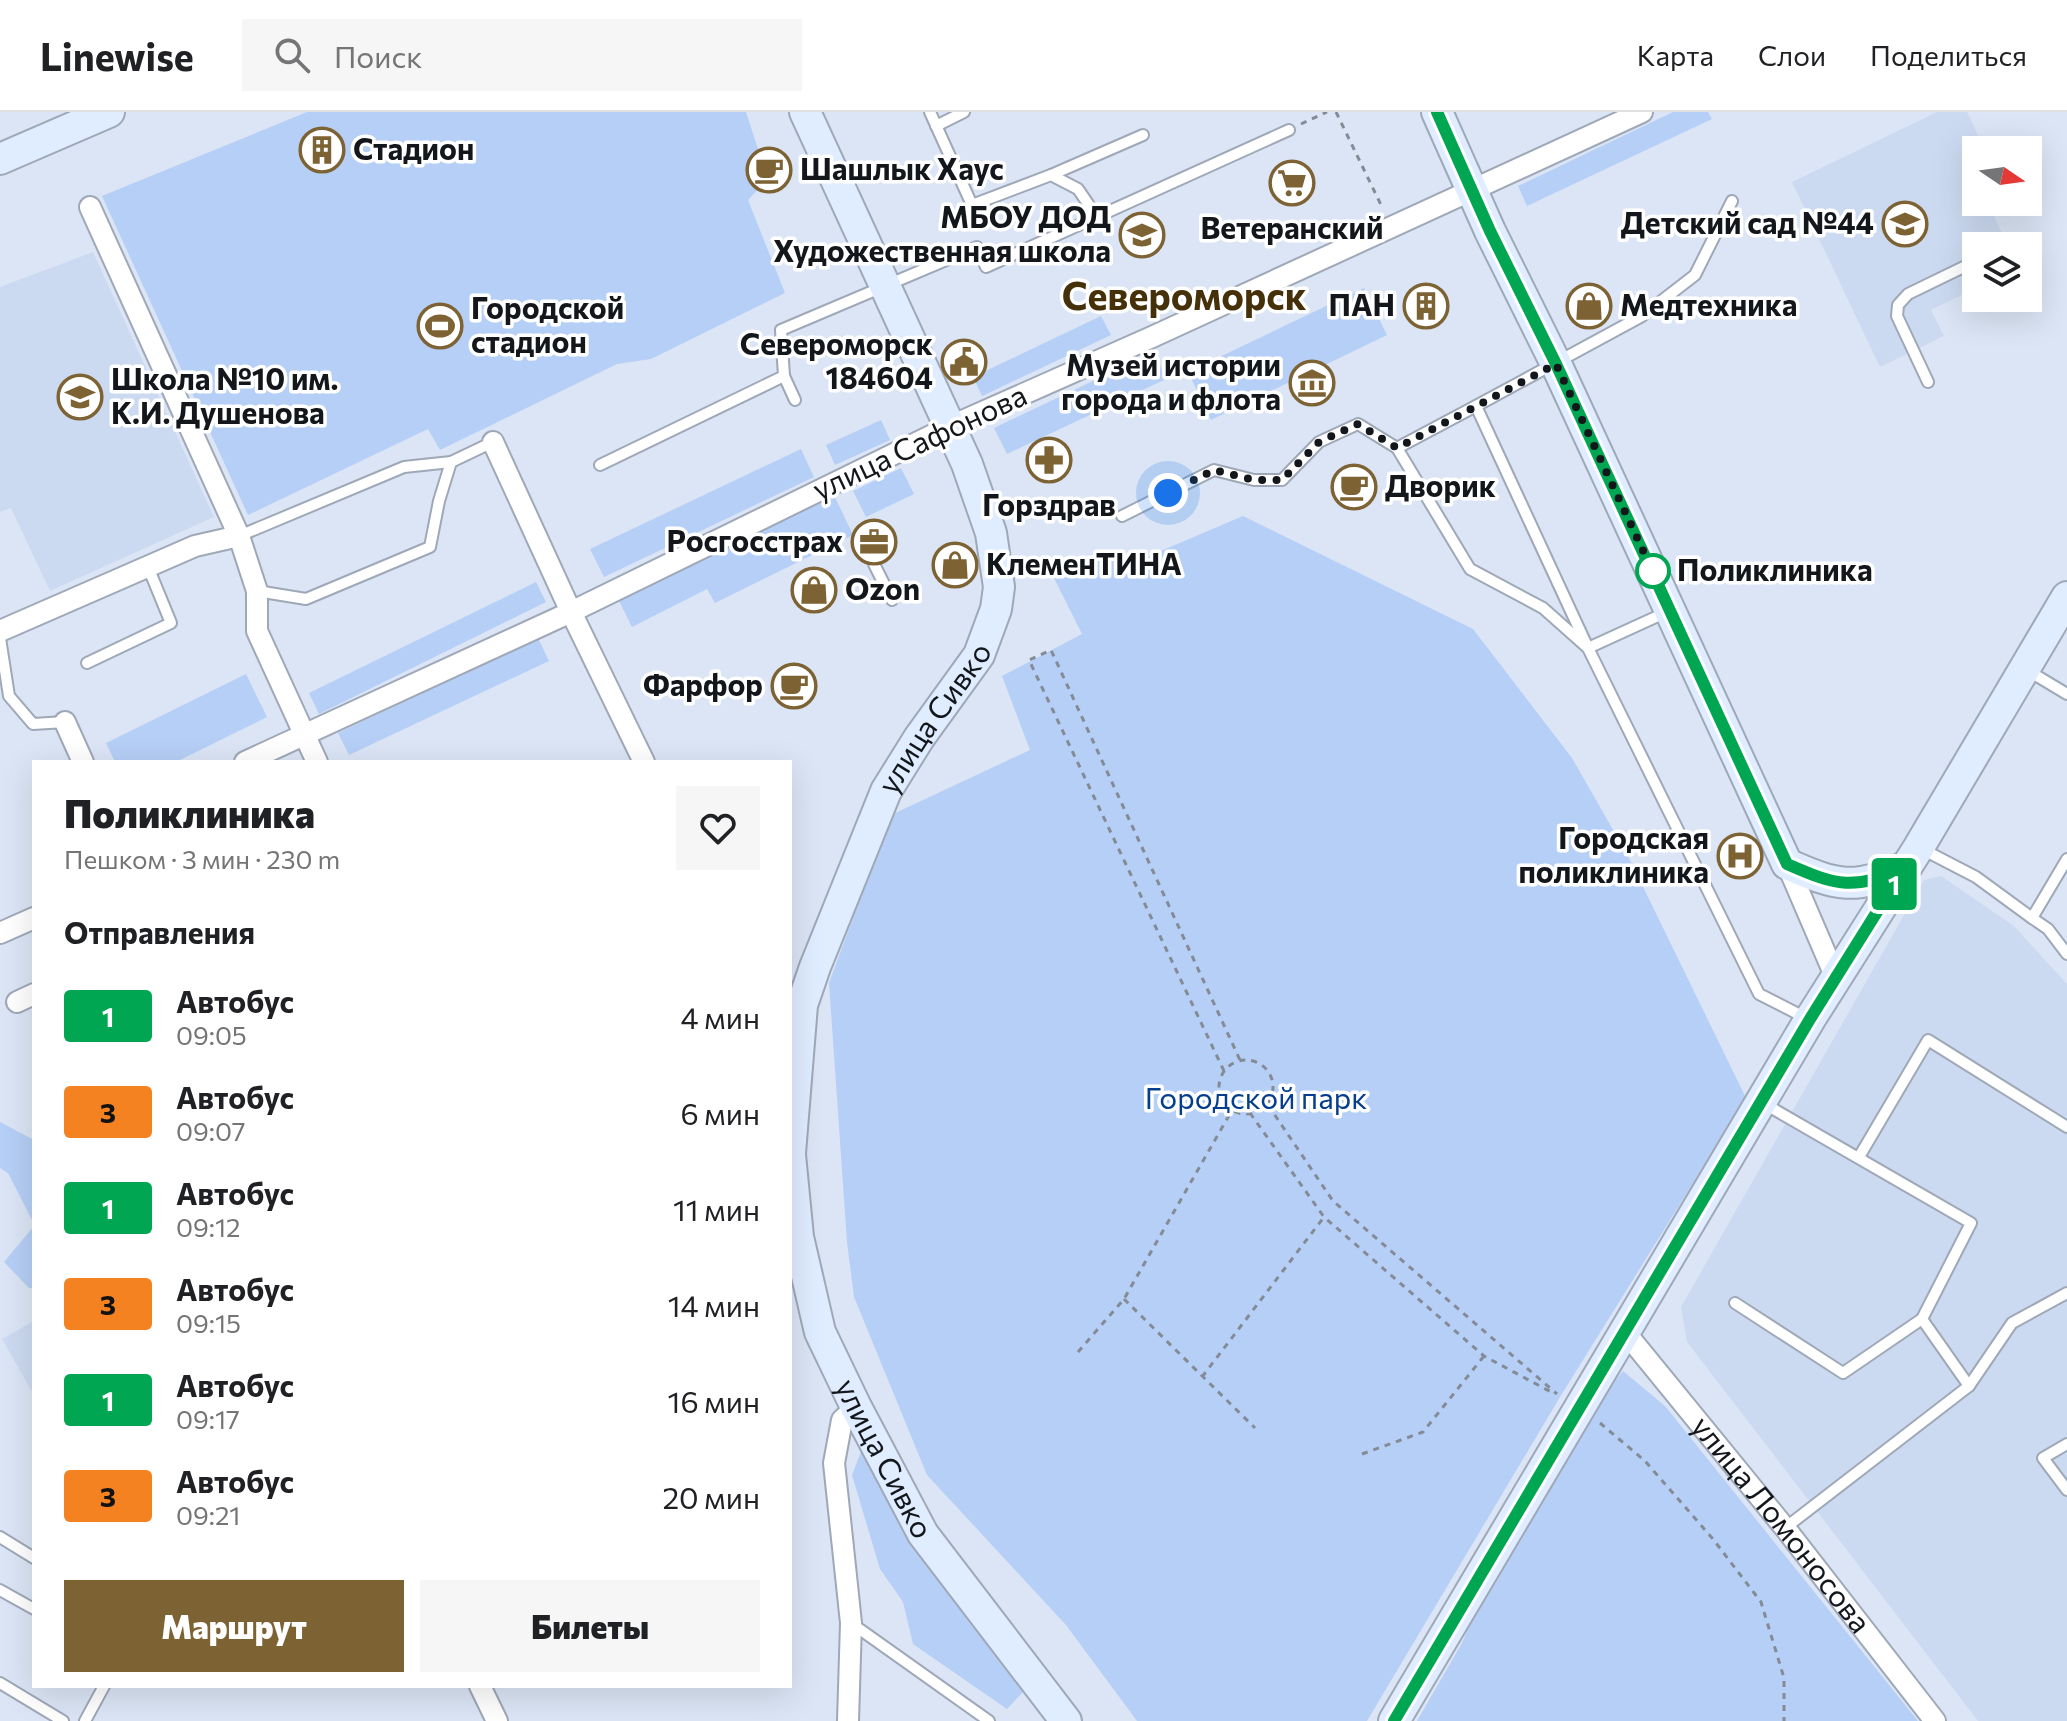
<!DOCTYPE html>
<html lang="ru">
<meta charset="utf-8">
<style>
body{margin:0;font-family:Commissioner,sans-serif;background:#f6f6f6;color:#202124;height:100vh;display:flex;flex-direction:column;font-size:30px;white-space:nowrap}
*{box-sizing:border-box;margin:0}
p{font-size:26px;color:#757577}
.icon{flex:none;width:44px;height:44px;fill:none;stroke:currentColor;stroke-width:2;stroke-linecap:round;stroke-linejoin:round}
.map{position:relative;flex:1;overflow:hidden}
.panel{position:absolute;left:32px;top:648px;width:760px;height:928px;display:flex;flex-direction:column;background:#fff;border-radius:0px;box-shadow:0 8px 32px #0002}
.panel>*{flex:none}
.badge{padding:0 16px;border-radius:6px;font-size:28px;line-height:52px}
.needle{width:52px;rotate:103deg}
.tools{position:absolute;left:1962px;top:24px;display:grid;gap:16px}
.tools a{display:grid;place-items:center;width:80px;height:80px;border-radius:0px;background:#fff;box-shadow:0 8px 32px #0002;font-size:40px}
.you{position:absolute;width:40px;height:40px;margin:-20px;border:6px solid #fff;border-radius:50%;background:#1a73e8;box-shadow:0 0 0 12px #1a73e833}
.map>.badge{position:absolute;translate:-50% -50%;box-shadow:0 0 0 4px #fff}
h2{padding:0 32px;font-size:30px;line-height:72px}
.round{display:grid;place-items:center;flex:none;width:84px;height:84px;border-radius:0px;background:#f6f6f6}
.headline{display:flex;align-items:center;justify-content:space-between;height:136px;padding:0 32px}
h1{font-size:38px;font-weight:800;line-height:60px}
.primary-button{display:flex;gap:16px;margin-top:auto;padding:16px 32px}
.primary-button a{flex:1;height:92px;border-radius:0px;background:#7d6234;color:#fff;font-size:32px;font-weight:800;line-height:92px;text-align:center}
.primary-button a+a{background:#f6f6f6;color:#202124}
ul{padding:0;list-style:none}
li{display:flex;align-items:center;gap:24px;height:96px;padding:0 32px}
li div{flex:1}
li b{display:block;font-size:30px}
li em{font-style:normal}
li .badge{min-width:88px;font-weight:700;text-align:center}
header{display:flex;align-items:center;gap:48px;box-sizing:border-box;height:112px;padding:0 40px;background:#fff;border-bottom:2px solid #e0e0e0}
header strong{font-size:38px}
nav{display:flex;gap:44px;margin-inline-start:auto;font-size:28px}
.search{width:560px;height:72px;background:#f6f6f6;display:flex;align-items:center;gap:20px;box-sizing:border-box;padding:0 28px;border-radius:0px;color:#757577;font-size:30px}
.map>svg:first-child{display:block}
</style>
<header>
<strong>Linewise</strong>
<div class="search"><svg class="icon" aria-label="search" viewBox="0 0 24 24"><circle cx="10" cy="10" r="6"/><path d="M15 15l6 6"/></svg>Поиск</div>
<nav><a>Карта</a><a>Слои</a><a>Поделиться</a></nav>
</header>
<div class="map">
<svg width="2067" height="1609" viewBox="0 0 2067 1609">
<rect width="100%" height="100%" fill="#dbe5f5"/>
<g fill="#ccdaf1">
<polygon points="1937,0 1967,0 1985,38 1976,38 1976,60 1974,61 1976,90 1987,90 2008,134 1976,134 1976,176 1931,198 1944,224 1880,255 1792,70"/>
<polygon points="93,140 214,405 50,479 11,396 0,400 0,175"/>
<polygon points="1941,764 2014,814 2067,872 2067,1609 1978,1609 1687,1230 1681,1195 1924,768"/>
<polygon points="34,1209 34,1283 2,1227"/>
</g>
<g fill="#b6cff6">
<polygon points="307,0 746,0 760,43 762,73 748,88 785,181 651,247 617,252 440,338 428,317 248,403 102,84"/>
<polygon points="1673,0 1708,0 1712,7 1527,94 1518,74"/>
<polygon points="1364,176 1387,223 1211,308 1188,260"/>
<polygon points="1101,204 1111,223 982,284 973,265"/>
<polygon points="1154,240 1166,267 1007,342 994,316"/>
<polygon points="881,308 890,328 835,353 826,333"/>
<polygon points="801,337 814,365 604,465 590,437"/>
<polygon points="901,356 914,382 866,405 853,379"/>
<polygon points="834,383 853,423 715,491 707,477 632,515 619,489"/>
<polygon points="1243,404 1473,517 1572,646 1628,744 1746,986 1560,1285 1367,1609 1137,1609 1066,1513 927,1363 854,1185 847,1130 829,871 891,703 1030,638 1002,564 1082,522 1054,466 1119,438 1128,453"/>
<polygon points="536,470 546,490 319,602 309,581"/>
<polygon points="538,526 549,549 349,643 338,621"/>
<polygon points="246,562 267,605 176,650 115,650 106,631"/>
<polygon points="0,1010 34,1028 34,1112 8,1061 0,1056"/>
<polygon points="34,1114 34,1176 29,1176 4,1150"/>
<polygon points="1623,1259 1665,1294 1918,1609 1417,1609 1462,1531 1482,1482 1589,1302"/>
<polygon points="865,1329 917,1435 1023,1580 1007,1597 913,1532 903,1490 880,1457 852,1363"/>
</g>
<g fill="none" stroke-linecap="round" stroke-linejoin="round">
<g stroke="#9ea8b7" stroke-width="14">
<g id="lane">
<polyline points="930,0 972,93 1051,63 1078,77 1097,105"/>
<polyline points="936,14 964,0"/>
<polyline points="1051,63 1143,23"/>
<polyline points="1732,89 1695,163 1642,204 1476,294 1588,536 1759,882 1808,907"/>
<polyline points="784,264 795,288"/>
<polyline points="1928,270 1897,204 1898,193 1908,182 1976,149"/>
<polyline points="1397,336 1470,457 1543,496 1588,536 1669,499"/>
<polyline points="600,353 784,264 781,218 977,135 986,155 1289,18"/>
<polyline points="1122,404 1214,358 1254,368 1282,368 1319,330 1358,312 1397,336 1476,294"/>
<polyline points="239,424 404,355 451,350 493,330"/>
<polyline points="874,452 892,488"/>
<polyline points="257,479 306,487 430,435 439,389 451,350"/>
<polyline points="0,526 9,584 33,612 65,610"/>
<polyline points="87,551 171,511 148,455"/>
<polyline points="2027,558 2067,582"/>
<polyline points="1920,736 1976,765 2032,806 2048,817 2067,842"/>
<polyline points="2032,806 2067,747"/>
<polyline points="1763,991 1971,1111 1922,1207"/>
<polyline points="1859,1045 1928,928 2067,1015"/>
<polyline points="1735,1191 1843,1261 1922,1207 1969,1274"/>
<polyline points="2067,1332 2043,1346 2067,1378"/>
<polyline points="1785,1416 1969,1274 2012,1211 2067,1181"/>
<polyline points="0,1425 34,1446"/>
<polyline points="0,1478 34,1497"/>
<polyline points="851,1511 989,1609"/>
<polyline points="0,1571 63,1609"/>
<polyline points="85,1609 104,1574"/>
</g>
</g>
<g stroke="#9ea8b7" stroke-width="24">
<g id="street">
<polyline points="90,95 239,424 257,479 257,519 317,650"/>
<polyline points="493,330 571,500 644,650"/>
<polyline points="0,519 195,434 239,424"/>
<polyline points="65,610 83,650"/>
<polyline points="245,650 571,500 949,315 1152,225 1642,0"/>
<polyline points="1787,752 1836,866"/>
<polyline points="0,821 34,806"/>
<polyline points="17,890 34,882"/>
<path id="s1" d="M1625,1220L1785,1416L1935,1609"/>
<polyline points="480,1574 497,1609"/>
<polyline points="848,1609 851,1511 834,1351 842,1308 856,1295"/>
</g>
</g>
<g stroke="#9ea8b7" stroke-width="34">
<g id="secondary">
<path d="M1437,0L1490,119L1556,252L1787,752C1837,774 1855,779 1905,755"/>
<polyline points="0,47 109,0"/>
<path id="s2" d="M790,1041L802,893L815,855L886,679L919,626L979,543L996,497L999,475L991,421L967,352L805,0"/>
<path id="s3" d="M790,1043L798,1125L820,1220L856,1295L923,1422L1066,1609"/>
<polyline points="1394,1609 1810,907 1919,735 2067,485"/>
</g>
</g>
<g stroke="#848b96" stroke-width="3" stroke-dasharray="6 6" stroke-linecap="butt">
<polyline points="1336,0 1383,97"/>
<polyline points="1301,12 1327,0"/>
<circle cx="1246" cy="975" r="27"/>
<polyline points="1224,959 1029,548 1051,538 1240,948"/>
<polyline points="1268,993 1333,1089 1557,1282"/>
<polyline points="1250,1001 1324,1105 1484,1244 1553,1281"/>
<polyline points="1124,1187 1255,1316"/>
<polyline points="1078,1240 1124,1187 1231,1000"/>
<polyline points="1202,1265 1324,1105"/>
<polyline points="1600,1311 1645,1349 1713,1427 1761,1490 1784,1566 1784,1609"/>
<polyline points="1362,1342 1423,1320 1484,1244"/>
</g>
<use href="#lane" stroke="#fff" stroke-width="10"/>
<use href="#street" stroke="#fff" stroke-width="20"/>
<use href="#secondary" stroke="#e0ecff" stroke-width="30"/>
</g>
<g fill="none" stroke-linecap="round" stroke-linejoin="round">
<g stroke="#fff" stroke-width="18">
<path id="line" d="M1394,1609L1810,907L1905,755C1854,779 1837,774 1787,752L1556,252L1490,119L1437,0"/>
</g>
<use href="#line" stroke="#00a651" stroke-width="12"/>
<polyline stroke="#13171c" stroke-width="8" stroke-dasharray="0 14.4" points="1168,381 1214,358 1254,368 1282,368 1319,330 1358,312 1397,336 1556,252 1654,462 1653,459"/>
</g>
<defs>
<g id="building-ring" transform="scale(2.3)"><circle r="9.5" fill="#fff" stroke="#7d6234" stroke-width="1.5"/><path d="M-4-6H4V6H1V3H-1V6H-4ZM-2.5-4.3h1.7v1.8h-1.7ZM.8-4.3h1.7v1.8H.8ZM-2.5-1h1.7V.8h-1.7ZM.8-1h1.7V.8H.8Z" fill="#7d6234"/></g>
<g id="cafe-ring" transform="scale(2.3)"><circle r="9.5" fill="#fff" stroke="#7d6234" stroke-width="1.5"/><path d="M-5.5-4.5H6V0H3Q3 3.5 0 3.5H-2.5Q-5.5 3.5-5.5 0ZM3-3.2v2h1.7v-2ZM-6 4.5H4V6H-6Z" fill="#7d6234"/></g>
<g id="supermarket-ring" transform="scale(2.3)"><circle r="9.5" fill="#fff" stroke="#7d6234" stroke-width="1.5"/><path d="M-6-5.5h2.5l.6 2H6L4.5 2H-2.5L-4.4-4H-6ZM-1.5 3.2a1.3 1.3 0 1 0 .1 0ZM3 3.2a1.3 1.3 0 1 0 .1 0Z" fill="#7d6234"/></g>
<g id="school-ring" transform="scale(2.3)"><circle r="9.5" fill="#fff" stroke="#7d6234" stroke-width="1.5"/><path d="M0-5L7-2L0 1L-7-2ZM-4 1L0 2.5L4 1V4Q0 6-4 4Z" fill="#7d6234"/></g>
<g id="shop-ring" transform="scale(2.3)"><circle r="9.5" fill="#fff" stroke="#7d6234" stroke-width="1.5"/><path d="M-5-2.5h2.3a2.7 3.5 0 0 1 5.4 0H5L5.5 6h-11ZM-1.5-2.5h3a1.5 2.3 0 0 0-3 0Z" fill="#7d6234"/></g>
<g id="stadium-ring" transform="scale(2.3)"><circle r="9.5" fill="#fff" stroke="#7d6234" stroke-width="1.5"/><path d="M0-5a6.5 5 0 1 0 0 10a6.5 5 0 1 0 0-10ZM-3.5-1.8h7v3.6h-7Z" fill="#7d6234"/></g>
<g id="civic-ring" transform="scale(2.3)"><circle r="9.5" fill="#fff" stroke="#7d6234" stroke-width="1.5"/><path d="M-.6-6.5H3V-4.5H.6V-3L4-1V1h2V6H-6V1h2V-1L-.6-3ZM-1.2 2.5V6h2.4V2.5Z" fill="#7d6234"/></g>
<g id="museum-ring" transform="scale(2.3)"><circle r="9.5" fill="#fff" stroke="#7d6234" stroke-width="1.5"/><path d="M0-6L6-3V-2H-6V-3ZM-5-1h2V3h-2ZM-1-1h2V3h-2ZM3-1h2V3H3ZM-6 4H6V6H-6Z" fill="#7d6234"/></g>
<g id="pharmacy-ring" transform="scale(2.3)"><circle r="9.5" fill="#fff" stroke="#7d6234" stroke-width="1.5"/><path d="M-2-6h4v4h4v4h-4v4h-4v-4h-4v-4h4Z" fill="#7d6234"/></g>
<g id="office-ring" transform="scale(2.3)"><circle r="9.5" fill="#fff" stroke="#7d6234" stroke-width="1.5"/><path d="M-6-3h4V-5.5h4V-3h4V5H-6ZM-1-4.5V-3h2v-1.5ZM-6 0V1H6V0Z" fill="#7d6234"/></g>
<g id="hospital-ring" transform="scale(2.3)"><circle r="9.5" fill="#fff" stroke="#7d6234" stroke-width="1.5"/><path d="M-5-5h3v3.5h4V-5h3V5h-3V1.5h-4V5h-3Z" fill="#7d6234"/></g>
</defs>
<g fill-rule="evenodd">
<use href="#building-ring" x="322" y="38"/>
<use href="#cafe-ring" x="769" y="58"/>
<use href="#supermarket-ring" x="1292" y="71"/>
<use href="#school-ring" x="1905" y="112"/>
<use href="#school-ring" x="1142" y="123"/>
<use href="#building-ring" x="1426" y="194"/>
<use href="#shop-ring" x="1589" y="194"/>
<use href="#stadium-ring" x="440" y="214"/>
<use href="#civic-ring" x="964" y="250"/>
<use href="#museum-ring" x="1312" y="271"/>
<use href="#school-ring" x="80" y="285"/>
<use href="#pharmacy-ring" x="1049" y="348"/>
<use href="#cafe-ring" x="1354" y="375"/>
<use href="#office-ring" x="874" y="430"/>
<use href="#shop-ring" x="955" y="453"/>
<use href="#shop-ring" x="814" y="478"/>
<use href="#cafe-ring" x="794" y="574"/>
<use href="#hospital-ring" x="1740" y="744"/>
</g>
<circle fill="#fff" stroke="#00a651" stroke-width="4" cx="1653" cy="459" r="16"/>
<g text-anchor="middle" stroke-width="7" stroke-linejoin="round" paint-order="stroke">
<g font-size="30" font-weight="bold" fill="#13171c" stroke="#fff" text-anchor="start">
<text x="353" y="48">Стадион</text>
<text x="800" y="68">Шашлык Хаус</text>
<text x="1111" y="116" text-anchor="end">МБОУ ДОД<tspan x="1111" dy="34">Художественная школа</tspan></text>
<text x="1874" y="122" text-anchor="end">Детский сад №44</text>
<text x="1292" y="127" text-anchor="middle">Ветеранский</text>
<text x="1395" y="204" text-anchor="end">ПАН</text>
<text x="1620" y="204">Медтехника</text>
<text x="471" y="207">Городской<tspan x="471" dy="34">стадион</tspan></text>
<text x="933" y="243" text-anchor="end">Североморск<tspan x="933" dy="34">184604</tspan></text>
<text x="1281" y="264" text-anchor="end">Музей истории<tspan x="1281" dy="34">города и флота</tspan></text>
<text x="111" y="278">Школа №10 им.<tspan x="111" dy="34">К.И. Душенова</tspan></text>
<text x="1385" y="385">Дворик</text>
<text x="1049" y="404" text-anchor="middle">Горздрав</text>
<text x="843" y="440" text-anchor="end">Росгосстрах</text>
<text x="986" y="463">КлеменТИНА</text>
<text x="845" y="488">Ozon</text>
<text x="763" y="584" text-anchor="end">Фарфор</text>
<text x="1709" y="737" text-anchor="end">Городская<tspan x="1709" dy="34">поликлиника</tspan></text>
</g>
<g font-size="30" fill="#13171c" stroke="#fff">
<text transform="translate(920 331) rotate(-25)" y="10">улица Сафонова</text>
<text dy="10" stroke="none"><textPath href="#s2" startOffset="466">улица Сивко</textPath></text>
<text dy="10" stroke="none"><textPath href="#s3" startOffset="322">улица Сивко</textPath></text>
<text dy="10" stroke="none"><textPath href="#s1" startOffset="248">улица Ломоносова</textPath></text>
</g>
<g font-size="30" font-weight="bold" fill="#13171c" stroke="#fff" text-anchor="start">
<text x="1677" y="469">Поликлиника</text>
</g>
<g font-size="30" fill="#053e8c" stroke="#fff">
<text x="1256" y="997">Городской парк</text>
</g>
<g font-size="38" font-weight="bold" fill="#45300a" stroke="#fff">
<text x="1184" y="198">Североморск</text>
</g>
</g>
</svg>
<div class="tools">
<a><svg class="needle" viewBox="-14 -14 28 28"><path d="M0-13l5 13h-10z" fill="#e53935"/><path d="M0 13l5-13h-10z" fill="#757577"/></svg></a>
<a><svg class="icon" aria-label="layers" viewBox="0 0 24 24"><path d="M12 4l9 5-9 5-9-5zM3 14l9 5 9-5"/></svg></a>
</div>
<div class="you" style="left:1168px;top:381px"></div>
<b class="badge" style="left:1894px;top:772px;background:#00a651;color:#fff">1</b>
<section class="panel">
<div class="headline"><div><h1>Поликлиника</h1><p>Пешком · 3 мин · 230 m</p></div><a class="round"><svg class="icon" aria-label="heart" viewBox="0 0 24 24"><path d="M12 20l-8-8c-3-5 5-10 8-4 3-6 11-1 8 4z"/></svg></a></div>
<h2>Отправления</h2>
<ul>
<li><span class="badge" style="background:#00a651;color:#fff">1</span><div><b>Автобус</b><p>09:05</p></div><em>4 мин</em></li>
<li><span class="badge" style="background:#f58220;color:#111">3</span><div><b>Автобус</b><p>09:07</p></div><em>6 мин</em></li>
<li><span class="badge" style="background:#00a651;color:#fff">1</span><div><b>Автобус</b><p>09:12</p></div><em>11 мин</em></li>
<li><span class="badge" style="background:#f58220;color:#111">3</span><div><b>Автобус</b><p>09:15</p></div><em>14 мин</em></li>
<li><span class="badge" style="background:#00a651;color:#fff">1</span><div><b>Автобус</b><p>09:17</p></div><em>16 мин</em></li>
<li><span class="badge" style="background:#f58220;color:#111">3</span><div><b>Автобус</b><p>09:21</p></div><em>20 мин</em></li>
</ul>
<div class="primary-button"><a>Маршрут</a><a>Билеты</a></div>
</section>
</div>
